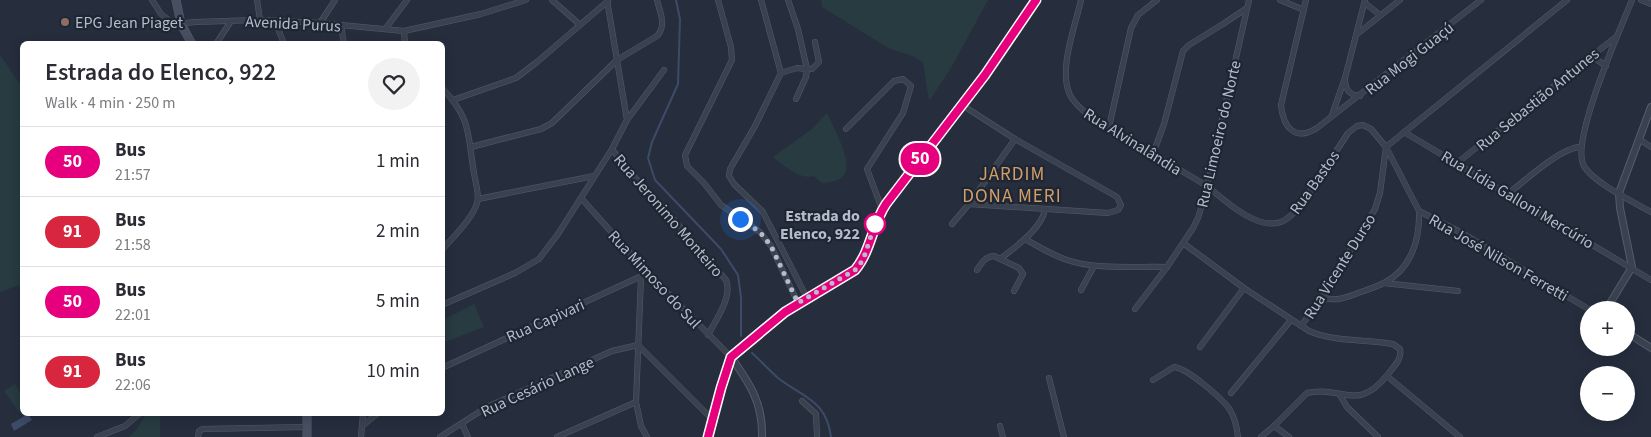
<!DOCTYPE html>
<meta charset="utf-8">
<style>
body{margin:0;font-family:"Source Sans 3",sans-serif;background:#f2f2f3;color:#2b2b33;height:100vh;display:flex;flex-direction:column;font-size:19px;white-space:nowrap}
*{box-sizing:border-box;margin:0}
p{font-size:16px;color:#7c7c81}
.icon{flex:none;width:28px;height:28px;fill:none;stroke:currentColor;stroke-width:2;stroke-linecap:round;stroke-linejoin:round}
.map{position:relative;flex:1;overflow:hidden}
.sheet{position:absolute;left:20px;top:41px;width:425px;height:375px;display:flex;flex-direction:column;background:#fff;border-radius:8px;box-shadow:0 2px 12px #0003}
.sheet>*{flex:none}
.badge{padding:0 10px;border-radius:16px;font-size:18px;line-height:32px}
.buttons{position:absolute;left:1580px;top:301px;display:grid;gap:10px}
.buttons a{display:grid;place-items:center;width:55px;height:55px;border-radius:50%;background:#fff;box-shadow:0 2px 12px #0003;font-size:25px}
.you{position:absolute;width:25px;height:25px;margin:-12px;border:4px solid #fff;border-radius:50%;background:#1a73e8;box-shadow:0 0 0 8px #1a73e833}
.map>.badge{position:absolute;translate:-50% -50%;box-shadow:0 0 0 2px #fff}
.round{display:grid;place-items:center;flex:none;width:52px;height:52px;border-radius:26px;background:#f2f2f3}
.headline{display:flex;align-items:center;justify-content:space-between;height:85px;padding:0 25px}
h1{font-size:24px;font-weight:600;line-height:38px}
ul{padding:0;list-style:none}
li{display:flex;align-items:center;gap:15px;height:70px;padding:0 25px;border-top:1px solid #e1e1e2}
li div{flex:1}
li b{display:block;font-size:19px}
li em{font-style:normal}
li .badge{min-width:55px;font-weight:700;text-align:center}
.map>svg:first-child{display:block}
</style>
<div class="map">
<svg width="1651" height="437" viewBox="0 0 1651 437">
<rect width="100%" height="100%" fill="#262e3e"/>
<g fill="#283b40">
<polygon points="821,0 988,0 951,68 929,101 923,62 910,55 890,49 822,7"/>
<polygon points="0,55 22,87 22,284 0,292"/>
<path d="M827,113C833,126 854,164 844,175C839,182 830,182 822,183L814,176C799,180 785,166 773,157L812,129Z"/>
<polygon points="474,304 484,327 445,342 443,336 443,320"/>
<polygon points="15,384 22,396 22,408 18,411 4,391"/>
<polygon points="146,414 160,414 160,437 129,437 137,429"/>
</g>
<polygon fill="#3c4b67" points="28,414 32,420 14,431 11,424"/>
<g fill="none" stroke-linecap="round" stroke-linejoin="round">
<g stroke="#3c4b67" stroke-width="2">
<polyline points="676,0 680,19 678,84 652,142 648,158 655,180 721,249 738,275 741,297 741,336"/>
<path d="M752,353C761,361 769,370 778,378C804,398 826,400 831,437"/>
</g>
<g stroke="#545c69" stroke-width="6">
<g id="minor">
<polyline points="152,0 161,14 171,22 177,24 195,22 260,20 320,23 404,31 481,14 526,0"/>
<polyline points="257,0 260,20"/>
<polyline points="552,0 579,24"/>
<polyline points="718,0 731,47 732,60 685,155 687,166 704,183 721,205 760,232 771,246 798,303"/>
<polyline points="761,0 781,73"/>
<polyline points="788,0 798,29 807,69 797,68 781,73 755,126 730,169 729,176 734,184 763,212 807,298"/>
<path d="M1081,0C1075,27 1058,70 1070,95C1074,103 1081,109 1088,115L1207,186C1224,200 1257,231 1281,222C1289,219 1293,213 1299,208L1348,133L1357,126L1363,125L1371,129L1386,147L1419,211L1464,234L1590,310"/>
<polyline points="1280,0 1304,10"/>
<path d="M1306,0L1281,105C1283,127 1295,142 1317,128L1481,0"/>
<path d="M1632,0C1620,30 1572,137 1583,164C1590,181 1634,202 1651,212"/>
<polyline points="1641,0 1651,4"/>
<polyline points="1365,3 1380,15"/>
<polyline points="275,21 284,44"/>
<polyline points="320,23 335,0"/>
<polyline points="341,26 344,44"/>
<polyline points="386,28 407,0"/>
<polyline points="404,31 405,44"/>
<polyline points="1356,35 1400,0"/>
<polyline points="216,44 231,21"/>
<polyline points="1587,59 1596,59 1606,66"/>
<path d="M1345,81C1346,91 1350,95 1360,96"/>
<path d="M442,88C472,120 467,132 474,173C475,181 480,195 477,203C473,218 453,237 442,250"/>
<polyline points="796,99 806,77 807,69 812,69 819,62 815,42"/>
<polyline points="453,100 516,78 537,62 608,1"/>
<polyline points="962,105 1015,139 1112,194 1117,197 1121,205 1118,210 1108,213 969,204"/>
<polyline points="1332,115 1345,78 1365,0"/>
<polyline points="627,120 664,70"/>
<polyline points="1109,127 1131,28 1138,15 1157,0"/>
<polyline points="846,129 894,81 903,79 911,86 903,113 867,169 882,209"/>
<polyline points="1404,132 1651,280"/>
<polyline points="1639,139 1651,147"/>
<path d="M471,147L541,129L552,123L617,60L657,36C667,25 660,13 657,0"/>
<polyline points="1386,147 1567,0"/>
<path d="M612,149L626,168L661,205L726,280C733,297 715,321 708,335"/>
<polyline points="1153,154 1164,124 1183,51 1189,45 1223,24 1247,8"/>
<polyline points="1457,163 1617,36"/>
<path d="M1509,193C1526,180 1560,148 1580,147"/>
<polyline points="581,198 648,273 731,357 721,388 708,437"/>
<polyline points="478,199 594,176"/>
<polyline points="952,224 969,204 1015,139"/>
<path d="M1025,239C1039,247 1052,255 1067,260C1097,270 1135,266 1167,267"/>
<path d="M1183,243L1244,288L1309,331C1334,342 1366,339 1393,344L1400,349C1402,359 1395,365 1389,373C1357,414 1344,385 1307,393L1274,426L1261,437"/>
<path d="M1000,259C1015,247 1042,229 1045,209"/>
<path d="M977,270C981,264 985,256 994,256L1019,268L1023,274L1014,291"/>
<polyline points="641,277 636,402 641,426 647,437"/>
<polyline points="1384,283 1458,291"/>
<polyline points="1081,290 1094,266"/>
<path d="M1322,297C1334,302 1346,298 1358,293C1367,290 1376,287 1384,283C1411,269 1420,240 1419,211"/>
<polyline points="442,305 515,273 539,259 558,234 612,149 627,120 607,0"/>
<polyline points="1135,309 1167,267 1193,228 1198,218 1205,195 1249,0"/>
<polyline points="1301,326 1322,297 1375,209 1380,193 1386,147"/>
<polyline points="1200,347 1244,288"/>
<polyline points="442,368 648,273"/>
<polyline points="1387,376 1460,437"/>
<polyline points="1049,378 1064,437"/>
<path d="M1153,380L1174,367C1187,368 1223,399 1230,410C1235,418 1237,428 1238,437"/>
<polyline points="1231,393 1291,320"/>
<polyline points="1340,395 1347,407 1378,437"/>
<polyline points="802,401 816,414 817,437"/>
<polyline points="462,424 468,437"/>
<polyline points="362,426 377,414"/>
<polyline points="1000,426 1003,437"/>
<polyline points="1274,426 1289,437"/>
<polyline points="97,437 125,426 139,414"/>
<polyline points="198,437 199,431 203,429 307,427"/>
<polyline points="361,437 363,414"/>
<polyline points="440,437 487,407 612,351 638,345 712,419"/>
<polyline points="557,437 636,402"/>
</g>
</g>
<g stroke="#545c69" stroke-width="8">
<g id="tertiary">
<polyline points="1606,310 1632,267 1620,208 1619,193 1651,107"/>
<polyline points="1626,332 1651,348"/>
<path d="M762,437C763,403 750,384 731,357L785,311L855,270C871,251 872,225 885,204L985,75L1036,0"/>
</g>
</g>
<g stroke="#545c69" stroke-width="9">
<g id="secondary">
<polyline points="176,0 181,24 192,44"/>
<polyline points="307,414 307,437"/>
</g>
</g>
<use href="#minor" stroke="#3a414f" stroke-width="5"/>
<use href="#tertiary" stroke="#3a414f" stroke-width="6"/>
<use href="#secondary" stroke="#484f61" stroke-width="8"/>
</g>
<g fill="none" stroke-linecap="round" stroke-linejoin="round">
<g stroke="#fff" stroke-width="11">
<path id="line" d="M708,437L721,388L731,357L785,312L855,270C871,251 872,225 886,204L985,75L1036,0"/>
</g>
<use href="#line" stroke="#e6007e" stroke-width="8"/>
<polyline stroke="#b6bcc9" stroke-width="5" stroke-dasharray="0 9" points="740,219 760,232 771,246 798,303 855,270 863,260 875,224"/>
</g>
<circle fill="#8d6e63" stroke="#1e2634" stroke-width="2" cx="65" cy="22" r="5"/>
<circle fill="#fff" stroke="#e6007e" stroke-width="2.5" cx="875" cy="224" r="10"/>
<g text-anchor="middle" stroke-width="4.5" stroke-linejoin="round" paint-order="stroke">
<g font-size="16" fill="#b6bcc9" stroke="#1e2634" text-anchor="start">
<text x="75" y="28">EPG Jean Piaget</text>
</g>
<g font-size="16" fill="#b6bcc9" stroke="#1e2634">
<text transform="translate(293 23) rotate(3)" y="6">Avenida Purus</text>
<text transform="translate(1409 58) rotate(-38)" y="6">Rua Mogi Guaçú</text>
<text transform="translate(1537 99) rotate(-39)" y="6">Rua Sebastião Antunes</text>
<text transform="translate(1218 134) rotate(-77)" y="6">Rua Limoeiro do Norte</text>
<text transform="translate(1133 141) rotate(32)" y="6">Rua Alvinalândia</text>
<text transform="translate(1314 182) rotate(-55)" y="6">Rua Bastos</text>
<text transform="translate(1518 199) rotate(31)" y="6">Rua Lídia Galloni Mercúrio</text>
<text transform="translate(669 215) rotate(49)" y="6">Rua Jeronimo Monteiro</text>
<text transform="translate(1499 257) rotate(30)" y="6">Rua José Nilson Ferretti</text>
<text transform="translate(1339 266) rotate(-58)" y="6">Rua Vicente Durso</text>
<text transform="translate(655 279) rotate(47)" y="6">Rua Mimoso do Sul</text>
<text transform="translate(545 320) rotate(-24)" y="6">Rua Capivari</text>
<text transform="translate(537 386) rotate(-25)" y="6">Rua Cesário Lange</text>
</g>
<g font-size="16" font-weight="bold" fill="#b6bcc9" stroke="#1e2634" text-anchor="end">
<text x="860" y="221">Estrada do<tspan x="860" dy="18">Elenco, 922</tspan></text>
</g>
<g font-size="19" letter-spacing="1" fill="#d29e68" stroke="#1e2634">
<text x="1012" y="180">JARDIM<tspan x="1012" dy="22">DONA MERI</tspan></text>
</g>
</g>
</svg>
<div class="buttons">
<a>+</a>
<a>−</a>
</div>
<div class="you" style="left:740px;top:219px"></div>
<b class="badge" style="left:920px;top:159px;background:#e6007e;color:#fff">50</b>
<section class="sheet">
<div class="headline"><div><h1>Estrada do Elenco, 922</h1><p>Walk · 4 min · 250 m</p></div><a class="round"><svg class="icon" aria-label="heart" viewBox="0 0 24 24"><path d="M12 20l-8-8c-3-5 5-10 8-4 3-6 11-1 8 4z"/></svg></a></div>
<ul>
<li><span class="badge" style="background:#e6007e;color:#fff">50</span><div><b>Bus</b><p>21:57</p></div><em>1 min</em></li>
<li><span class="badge" style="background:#d7263d;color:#fff">91</span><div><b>Bus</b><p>21:58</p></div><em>2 min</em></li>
<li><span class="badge" style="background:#e6007e;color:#fff">50</span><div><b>Bus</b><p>22:01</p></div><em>5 min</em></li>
<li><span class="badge" style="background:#d7263d;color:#fff">91</span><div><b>Bus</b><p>22:06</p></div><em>10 min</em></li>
</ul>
</section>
</div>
